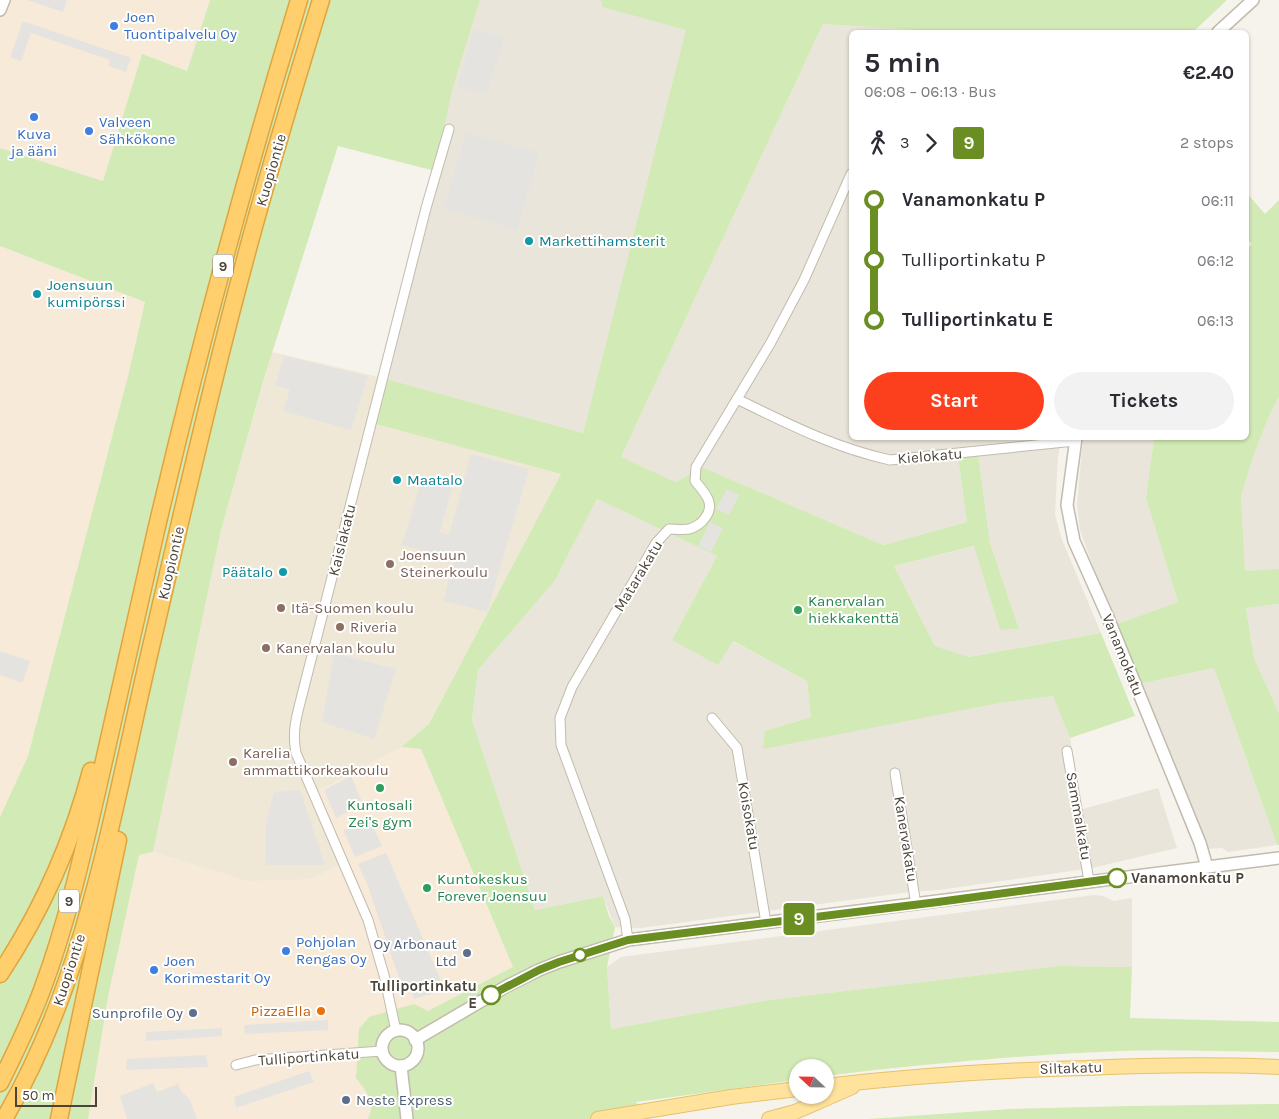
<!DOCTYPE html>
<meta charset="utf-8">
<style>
body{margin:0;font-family:Karla,sans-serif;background:#f2f2f3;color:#2b2b33;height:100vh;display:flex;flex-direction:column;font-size:19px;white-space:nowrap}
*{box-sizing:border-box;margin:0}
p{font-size:16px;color:#7c7c81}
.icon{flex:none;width:28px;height:28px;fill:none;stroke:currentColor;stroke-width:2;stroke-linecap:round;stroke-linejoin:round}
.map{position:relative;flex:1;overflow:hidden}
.drawer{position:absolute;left:849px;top:30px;width:400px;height:410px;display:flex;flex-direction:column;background:#fff;border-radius:8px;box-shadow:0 1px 4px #0004}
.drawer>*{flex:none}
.badge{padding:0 10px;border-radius:4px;font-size:18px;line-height:32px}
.needle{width:32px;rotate:292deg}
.tools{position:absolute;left:789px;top:1059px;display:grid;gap:10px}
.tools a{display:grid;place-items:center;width:45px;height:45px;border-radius:50%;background:#fff;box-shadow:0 1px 4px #0004;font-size:25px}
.scale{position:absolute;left:15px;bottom:12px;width:82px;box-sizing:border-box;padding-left:5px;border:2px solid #4b4439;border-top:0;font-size:14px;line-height:18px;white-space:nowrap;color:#4b4439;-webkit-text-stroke:4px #fff;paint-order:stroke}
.map>.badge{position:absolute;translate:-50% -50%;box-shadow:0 0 0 2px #fff}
.legs{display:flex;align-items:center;gap:8px;height:55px;padding:0 15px;font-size:16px}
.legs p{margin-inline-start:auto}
.overview{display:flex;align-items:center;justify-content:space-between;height:85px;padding:0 15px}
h1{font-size:28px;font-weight:700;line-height:38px}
.button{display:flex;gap:10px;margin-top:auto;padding:10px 15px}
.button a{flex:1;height:58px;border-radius:30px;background:#fc3f1d;color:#fff;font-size:20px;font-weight:700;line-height:58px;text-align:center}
.button a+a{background:#f2f2f3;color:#2b2b33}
ul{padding:0 15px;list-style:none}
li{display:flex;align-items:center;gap:18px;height:60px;font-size:19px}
li i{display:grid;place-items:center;width:8px;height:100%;margin:0 6px;background:currentColor}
li i::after{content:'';width:12px;height:12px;margin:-6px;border:4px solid;border-radius:50%;background:#fff}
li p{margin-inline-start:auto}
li:first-child i{background:linear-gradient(#0000 50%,currentColor 0)}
li:last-child i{background:linear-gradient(currentColor 50%,#0000 0)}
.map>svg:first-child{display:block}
</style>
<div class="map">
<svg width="1279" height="1119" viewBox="0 0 1279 1119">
<rect width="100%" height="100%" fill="#f6f3ec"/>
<g fill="#eae5da">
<polygon points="480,0 601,0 602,7 687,30 583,433 383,378 452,91"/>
<polygon points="823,24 945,32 851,32 851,438 1061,438 1058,458 1055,514 1061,537 1101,633 968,657 935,646 894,566 975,546 1000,630 1019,629 990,543 978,454 958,457 967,522 883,545 702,467 676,482 621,457"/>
<polygon points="1279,397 1279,569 1245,572 1241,496 1253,457 1269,416"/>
<polygon points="1083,438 1154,438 1146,498 1178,602 1114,625 1080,530 1077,504"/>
<polygon points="597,499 717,556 672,640 732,641 807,681 811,717 765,731 1054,696 1070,738 1083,809 1158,788 1177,848 1092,868 939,890 910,892 641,928 615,927 603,896 535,910 472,720 478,670 554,582"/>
<polygon points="1279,604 1279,713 1254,658 1246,608"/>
<polygon points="1214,668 1277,845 1228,852 1222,848 1207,849 1139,684"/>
<polygon points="1094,895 1103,896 1114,901 1132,898 1132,967 1058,966 769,1000 611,1029 607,967 621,957"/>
</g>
<g fill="#f7ead8">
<polygon points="0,0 210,0 187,71 142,55 103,181 0,148"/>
<polygon points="0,246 145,302 128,376 28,756 0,817"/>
<polygon points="401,747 421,749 513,967 428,1012 370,1095 370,1116 368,1119 88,1119 108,997 139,855 153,852 248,881 313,793"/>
</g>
<polygon fill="#efe8d6" points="272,352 383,378 372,423 561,474 429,724 401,747 314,793 345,863 310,879 248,881 153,852 221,530"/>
<g fill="#d2eab5">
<polygon points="210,0 480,0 452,91 435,171 338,146 265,375 221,530 153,852 139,855 108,997 88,1119 0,1119 0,817 28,756 128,376 145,302 0,246 0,148 103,181 142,54 187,71"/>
<path d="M601,0H1227L1193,32H945L823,24L621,457L676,482L702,467L883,545L967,522L958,457L978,454L990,543L1019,629L1000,630L974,546L894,566L935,646L969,657L1101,633L1135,716L1070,738L1053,696L999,703L763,749L765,731L811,717L807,681L733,641L718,665L672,640L717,556L597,499L554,582L478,670L472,720L535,910L603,896L609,916L615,927L607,967L611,1029L769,1000L1058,966L1132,967L1130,1018L1279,1022V1052C1226,1052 1173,1049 1120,1051C1022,1055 922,1064 825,1076V1068H798L797,1080L636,1102L645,1116L643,1119H368C376,1102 366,1091 356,1078L359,1029L369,1017L414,1004L428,1011L513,967L421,749L401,747L429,724L561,474L372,423L383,378L583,433L686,30L602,7Z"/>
<polygon points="1246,192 1265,214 1279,200 1279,397 1269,416 1253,457 1241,496 1245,571 1279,569 1279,604 1246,608 1254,658 1279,713 1279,845 1277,845 1214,668 1139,684 1114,625 1178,602 1146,498 1154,438 1246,438 1246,250 1252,244 1246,238"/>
<polygon points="1279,1104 1279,1119 868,1119 1010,1109 1131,1106"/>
</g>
<g fill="#e5e3e0">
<polygon points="27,0 67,0 63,12"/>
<polygon points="23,21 131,58 126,72 108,66 110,60 31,33 21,61 10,57"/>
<polygon points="475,29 504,38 486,95 457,86"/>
<polygon points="466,132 539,153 517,230 444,208"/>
<polygon points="284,356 368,376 351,430 283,411 290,390 275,385"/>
<polygon points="471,454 529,469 487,612 443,601 455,559 402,545 423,475 453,484 440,532 449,535"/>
<polygon points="727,489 739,495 729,515 716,509"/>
<polygon points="710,522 723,528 711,552 698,546"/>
<polygon points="0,651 30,661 22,683 0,675"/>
<polygon points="334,653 396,669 374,739 322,722"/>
<polygon points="351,776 363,804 336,818 324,790"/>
<polygon points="300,790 325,865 265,865 266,825 274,792"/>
<polygon points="370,820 382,846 355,857 343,830"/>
<polygon points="386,853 445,990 414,999 410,988 402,987 368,886 358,864"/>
<polygon points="328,1020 328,1030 245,1034 244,1025"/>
<polygon points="222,1028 222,1036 146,1041 146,1032"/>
<polygon points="206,1055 208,1067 126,1070 127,1059"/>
<polygon points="309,1071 314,1082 236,1108 234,1097"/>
<polygon points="153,1083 157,1092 178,1084 181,1091 190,1100 197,1119 127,1119 120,1096"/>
</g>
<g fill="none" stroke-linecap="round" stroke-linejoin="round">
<g stroke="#c2bbae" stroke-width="11">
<g id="minor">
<path d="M737,399C788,424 835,448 890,460L1075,441"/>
<polyline points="712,718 737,748 766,923"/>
<polyline points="1067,751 1089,881"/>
<polyline points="895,773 916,905"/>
<path d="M628,940L625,919L561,745L560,718L572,687L656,543L669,529C675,529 682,530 689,529C694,528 702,523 705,518C716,504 705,493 695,481L696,467L770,344L804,280L851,174"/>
<path d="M396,1031L384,975L368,920L296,753C292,733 296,718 301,699L426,208L449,129"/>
<polyline points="236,1065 255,1060 382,1051"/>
</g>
</g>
<g stroke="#c2bbae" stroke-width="14">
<g id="tertiary">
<polyline points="0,10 4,0"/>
<polyline points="1218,32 1253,0"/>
<polyline points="1076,438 1067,505 1074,541 1107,615 1200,843 1207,867"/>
<circle cx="400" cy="1048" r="18"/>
<polyline points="415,1040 507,986 539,970 559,962 628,940 1279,858"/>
<polyline points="401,1066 407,1119"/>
</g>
</g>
<g stroke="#e6c16a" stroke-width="16">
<g id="primary">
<path d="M825,1086C912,1076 999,1070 1086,1068C1150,1065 1215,1064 1279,1067"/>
<polyline points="598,1119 731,1097 798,1089"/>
<polyline points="769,1119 795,1112 852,1087"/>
</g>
</g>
<g stroke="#e0a43c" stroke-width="19">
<g id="motorway">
<path d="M0,974C41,912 72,843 91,771"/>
<path d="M0,1083C15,1053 30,1022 42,990C67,923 83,853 99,783C118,701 136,618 155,535C197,355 245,177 299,0"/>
<path d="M4,1119C90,973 115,796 154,634C182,514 209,394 241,275C265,183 293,91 321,0"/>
<polyline points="59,1119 118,840"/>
</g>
</g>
<use href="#minor" stroke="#fff" stroke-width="9"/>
<use href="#tertiary" stroke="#fff" stroke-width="11"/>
<use href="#primary" stroke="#ffe39c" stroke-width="14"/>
<use href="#motorway" stroke="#ffcf6e" stroke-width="16"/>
</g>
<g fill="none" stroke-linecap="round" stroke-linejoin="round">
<g stroke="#fff" stroke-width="11">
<polyline id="line-1" points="491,995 539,970 559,962 628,940 938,902 1117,878"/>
</g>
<use href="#line-1" stroke="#6b8e23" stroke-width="8"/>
</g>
<g fill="#3f7fe0" stroke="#fff" stroke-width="2">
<circle cx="114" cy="26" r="5"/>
<circle cx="34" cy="117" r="5"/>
<circle cx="89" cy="131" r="5"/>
<circle cx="286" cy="951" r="5"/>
<circle cx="154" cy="970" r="5"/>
</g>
<g fill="#0f9aa8" stroke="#fff" stroke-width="2">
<circle cx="529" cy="241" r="5"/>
<circle cx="37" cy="294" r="5"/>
<circle cx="397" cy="480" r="5"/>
<circle cx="283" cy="572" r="5"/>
</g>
<g fill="#8d6e63" stroke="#fff" stroke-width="2">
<circle cx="390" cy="564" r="5"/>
<circle cx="281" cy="608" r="5"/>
<circle cx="340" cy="627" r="5"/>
<circle cx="266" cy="648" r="5"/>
<circle cx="233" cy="762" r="5"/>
</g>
<g fill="#2e9e5b" stroke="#fff" stroke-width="2">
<circle cx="798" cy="610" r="5"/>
<circle cx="380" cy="788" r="5"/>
<circle cx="427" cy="888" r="5"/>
</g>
<g fill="#fff" stroke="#6b8e23" stroke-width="2.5">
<circle cx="1117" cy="878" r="9"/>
<circle cx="580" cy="955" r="6"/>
<circle cx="491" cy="995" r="9"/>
</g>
<g fill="#5c6f8a" stroke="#fff" stroke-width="2">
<circle cx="467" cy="953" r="5"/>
<circle cx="193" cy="1013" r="5"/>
<circle cx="346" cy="1100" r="5"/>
</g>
<circle fill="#e8710a" stroke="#fff" stroke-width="2" cx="321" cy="1011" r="5"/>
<g text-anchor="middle" stroke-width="4" stroke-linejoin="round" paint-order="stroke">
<g fill="#fff" stroke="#817c74" stroke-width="1">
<rect x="213" y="254.5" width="20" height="23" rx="4"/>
<rect x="59" y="889.5" width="20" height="23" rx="4"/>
</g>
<g font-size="14" font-weight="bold" fill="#4b4439">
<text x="223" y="271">9</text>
<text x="69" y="906">9</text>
</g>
<g font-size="15" fill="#366cbe" stroke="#fff" text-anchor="start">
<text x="124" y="22">Joen<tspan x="124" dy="17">Tuontipalvelu Oy</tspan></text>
<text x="99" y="127">Valveen<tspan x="99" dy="17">Sähkökone</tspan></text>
<text x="34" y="139" text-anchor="middle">Kuva<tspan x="34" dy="17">ja ääni</tspan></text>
<text x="296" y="947">Pohjolan<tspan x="296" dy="17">Rengas Oy</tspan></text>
<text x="164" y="966">Joen<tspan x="164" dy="17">Korimestarit Oy</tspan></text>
</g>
<g font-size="15" fill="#4b4439" stroke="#fff">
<text transform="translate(271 170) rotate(-74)" y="5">Kuopiontie</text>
<text transform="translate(930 456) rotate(-5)" y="5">Kielokatu</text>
<text transform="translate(342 540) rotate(-76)" y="5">Kaislakatu</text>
<text transform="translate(171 563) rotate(-77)" y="5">Kuopiontie</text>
<text transform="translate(638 576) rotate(-59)" y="5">Matarakatu</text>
<text transform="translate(1123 655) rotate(68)" y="5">Vanamokatu</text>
<text transform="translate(749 816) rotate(80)" y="5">Koisokatu</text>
<text transform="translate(1079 816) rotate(80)" y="5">Sammalkatu</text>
<text transform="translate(906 839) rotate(81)" y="5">Kanervakatu</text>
<text transform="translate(69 970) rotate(-72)" y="5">Kuopiontie</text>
<text transform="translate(309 1057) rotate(-4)" y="5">Tulliportinkatu</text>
<text transform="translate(1071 1068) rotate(-2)" y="5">Siltakatu</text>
</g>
<g font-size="15" fill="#0d838f" stroke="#fff" text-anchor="start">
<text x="539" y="246">Markettihamsterit</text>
<text x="47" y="290">Joensuun<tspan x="47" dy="17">kumipörssi</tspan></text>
<text x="407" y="485">Maatalo</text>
<text x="273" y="577" text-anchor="end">Päätalo</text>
</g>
<g font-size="15" fill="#785e54" stroke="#fff" text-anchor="start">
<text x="400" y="560">Joensuun<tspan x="400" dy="17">Steinerkoulu</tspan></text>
<text x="291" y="613">Itä-Suomen koulu</text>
<text x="350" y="632">Riveria</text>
<text x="276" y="653">Kanervalan koulu</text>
<text x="243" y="758">Karelia<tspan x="243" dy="17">ammattikorkeakoulu</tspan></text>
</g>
<g font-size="15" fill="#27864d" stroke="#fff" text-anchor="start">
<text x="808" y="606">Kanervalan<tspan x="808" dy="17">hiekkakenttä</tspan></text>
<text x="380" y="810" text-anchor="middle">Kuntosali<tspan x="380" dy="17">Zei's gym</tspan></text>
<text x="437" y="884">Kuntokeskus<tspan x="437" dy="17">Forever Joensuu</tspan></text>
</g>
<g font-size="15" font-weight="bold" fill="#4b4439" stroke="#fff" text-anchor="start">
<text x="1131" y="883">Vanamonkatu P</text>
<text x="477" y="991" text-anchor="end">Tulliportinkatu<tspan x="477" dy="17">E</tspan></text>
</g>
<g font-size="15" fill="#4e5e75" stroke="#fff" text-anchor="end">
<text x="457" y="949">Oy Arbonaut<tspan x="457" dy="17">Ltd</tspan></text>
<text x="183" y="1018">Sunprofile Oy</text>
<text x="356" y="1105" text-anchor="start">Neste Express</text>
</g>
<g font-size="15" fill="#c56008" stroke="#fff" text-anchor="end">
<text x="311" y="1016">PizzaElla</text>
</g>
</g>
</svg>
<div class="tools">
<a><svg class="needle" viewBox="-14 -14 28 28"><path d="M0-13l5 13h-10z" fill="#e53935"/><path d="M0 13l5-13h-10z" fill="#7c7c81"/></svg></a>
</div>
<div class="scale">50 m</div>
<b class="badge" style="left:799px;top:919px;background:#6b8e23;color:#fff">9</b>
<section class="drawer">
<div class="overview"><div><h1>5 min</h1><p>06:08 – 06:13 · Bus</p></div><b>€2.40</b></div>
<div class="legs"><svg class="icon" aria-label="walk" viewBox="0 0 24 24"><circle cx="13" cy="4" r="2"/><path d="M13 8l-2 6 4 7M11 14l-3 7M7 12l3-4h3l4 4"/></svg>3<svg class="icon" aria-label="forward" viewBox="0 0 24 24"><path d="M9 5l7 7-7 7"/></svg><b class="badge" style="background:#6b8e23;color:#fff">9</b><p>2 stops</p></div>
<ul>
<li><i style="color:#6b8e23"></i><b>Vanamonkatu P</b><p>06:11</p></li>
<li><i style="color:#6b8e23"></i><span>Tulliportinkatu P</span><p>06:12</p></li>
<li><i style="color:#6b8e23"></i><b>Tulliportinkatu E</b><p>06:13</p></li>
</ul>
<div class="button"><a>Start</a><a>Tickets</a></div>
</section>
</div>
